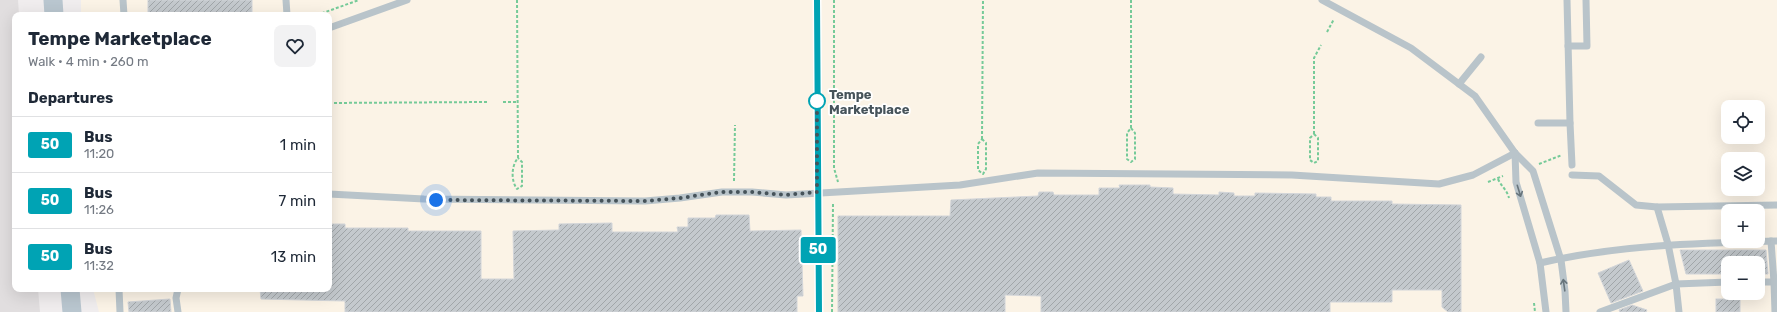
<!DOCTYPE html>
<meta charset="utf-8">
<style>
body{margin:0;font-family:Rubik,sans-serif;background:#f2f2f3;color:#1f2937;height:100vh;display:flex;flex-direction:column;font-size:15px;white-space:nowrap}
*{box-sizing:border-box;margin:0}
p{font-size:13px;color:#747a83}
.icon{flex:none;width:22px;height:22px;fill:none;stroke:currentColor;stroke-width:2;stroke-linecap:round;stroke-linejoin:round}
.map{position:relative;flex:1;overflow:hidden}
.sheet{position:absolute;left:12px;top:12px;width:320px;height:280px;display:flex;flex-direction:column;background:#fff;border-radius:8px;box-shadow:0 4px 16px #0002}
.sheet>*{flex:none}
.badge{padding:0 8px;border-radius:3px;font-size:14px;line-height:26px}
.buttons{position:absolute;left:1721px;top:100px;display:grid;gap:8px}
.buttons a{display:grid;place-items:center;width:44px;height:44px;border-radius:8px;background:#fff;box-shadow:0 4px 16px #0002;font-size:20px}
.you{position:absolute;width:20px;height:20px;margin:-10px;border:3px solid #fff;border-radius:50%;background:#1a73e8;box-shadow:0 0 0 6px #1a73e833}
.map>.badge{position:absolute;translate:-50% -50%;box-shadow:0 0 0 2px #fff}
h2{padding:0 16px;font-size:15px;line-height:36px}
.round{display:grid;place-items:center;flex:none;width:42px;height:42px;border-radius:8px;background:#f2f2f3}
.head{display:flex;align-items:center;justify-content:space-between;height:68px;padding:0 16px}
h1{font-size:19px;font-weight:700;line-height:30px}
ul{padding:0;list-style:none}
li{display:flex;align-items:center;gap:12px;height:56px;padding:0 16px;border-top:1px solid #e0e1e3}
li div{flex:1}
li b{display:block;font-size:15px}
li em{font-style:normal}
li .badge{min-width:44px;font-weight:700;text-align:center}
.map>svg:first-child{display:block}
</style>
<div class="map">
<svg width="1777" height="312" viewBox="0 0 1777 312">
<defs>
<pattern id="building-hatch" width="6" height="6" patternUnits="userSpaceOnUse"><rect width="6" height="6" fill="#c4c9cd"/><path d="M-1 1l2-2M0 6l6-6M5 7l2-2" fill="none" stroke="#a1a6a9"/></pattern>
</defs>
<rect width="100%" height="100%" fill="#f0edee"/>
<path fill="#fbf3e6" fill-rule="evenodd" d="M81,0H1777V312H99L93,289H329V15H81ZM1728,107H1758V137H1728ZM1728,159H1758V189H1728ZM1728,211H1758V241H1728ZM1728,263H1758V293H1728Z"/>
<polygon fill="#e1dedf" points="0,0 18,0 19,15 15,15 15,289 38,289 40,312 0,312"/>
<g fill="url(#building-hatch)" stroke="#d2d5d9">
<rect x="148" y="0" width="104" height="15"/>
<polygon points="1119,185 1150,185 1150,187 1173,188 1173,194 1219,195 1219,192 1234,193 1234,196 1255,196 1255,193 1316,194 1316,197 1331,197 1331,201 1392,201 1392,204 1461,205 1461,312 1448,312 1442,307 1442,290 1392,290 1392,302 1330,302 1330,312 1041,312 1041,296 1005,295 1005,312 838,312 838,216 950,216 951,200 1038,196 1039,192 1053,192 1054,195 1099,195 1099,188 1120,188"/>
<polygon points="716,215 749,215 750,231 801,230 803,296 797,296 797,312 345,312 345,301 261,299 260,289 329,289 329,224 345,224 345,228 408,228 408,231 481,231 481,279 514,279 513,231 559,230 559,224 612,223 612,232 678,232 677,227 688,227 688,218 715,218"/>
<polygon points="1680,250 1766,250 1768,274 1758,274 1758,263 1728,263 1728,274 1686,274"/>
<polygon points="1629,260 1643,291 1611,303 1598,273"/>
<polygon points="170,299 171,312 129,312 128,302"/>
<rect x="1716" y="299" width="24" height="13"/>
<polygon points="1632,305 1647,310 1646,312 1620,312 1619,310"/>
</g>
<g fill="none" stroke-linecap="round" stroke-linejoin="round">
<g stroke="#75ca98" stroke-width="2" stroke-dasharray="3 2" stroke-linecap="butt">
<path d="M517,0L518,158C511,166 511,181 517,189L522,186V162L518,158"/>
<polyline points="834,0 834,168 838,182"/>
<polyline points="1131,0 1131,128"/>
<polyline points="317,15 359,0"/>
<polyline points="1327,32 1334,19"/>
<polyline points="503,102 518,102"/>
<polyline points="329,103 488,102"/>
<polygon points="1131,128 1135,133 1135,159 1131,162 1127,159 1127,133"/>
<polyline points="1314,134 1314,58 1321,45"/>
<polygon points="1314,134 1318,138 1318,161 1314,163 1310,160 1310,138"/>
<polyline points="982,139 983,0"/>
<polygon points="982,139 986,143 986,169 983,174 978,170 978,144"/>
<polyline points="1539,164 1562,155"/>
<path d="M1498,179C1501,186 1507,190 1509,198"/>
<polyline points="734,181 735,125"/>
<polyline points="1488,182 1503,176"/>
<polyline points="1534,303 1535,312"/>
<polyline points="832,312 833,203"/>
</g>
<g stroke="#b9c4ca" stroke-width="7">
<polyline points="123,0 124,15"/>
<polyline points="286,0 287,15"/>
<polyline points="817,0 819,312"/>
<polyline points="1322,0 1411,48 1475,96 1515,153 1533,171 1561,260 1565,291 1566,312"/>
<polyline points="329,28 407,0"/>
<polyline points="1568,46 1587,46 1586,0"/>
<polyline points="1459,84 1481,57"/>
<polyline points="1538,123 1570,123 1567,0"/>
<polyline points="1570,123 1572,165"/>
<polyline points="1515,153 1516,182 1540,263 1546,312"/>
<polyline points="1572,175 1599,176 1636,205 1657,207 1777,205"/>
<polyline points="329,194 424,199 645,201 680,198 722,192 752,192 786,195 960,185 1038,173 1292,175 1439,184 1473,175 1515,153"/>
<polyline points="1657,207 1668,244 1676,284 1728,282"/>
<path d="M1540,263C1618,245 1698,243 1777,241"/>
<polyline points="1758,282 1774,282 1771,241"/>
<polyline points="1774,282 1775,312"/>
<polyline points="119,289 120,312"/>
<polyline points="178,312 176,298 178,289"/>
<polyline points="1600,312 1676,284 1679,312"/>
</g>
<g stroke="#b9c6cf" stroke-width="19">
<polyline points="53,0 54,15"/>
<polyline points="70,289 72,312"/>
</g>
</g>
<defs><path id="oneway-shaft" d="M-6 0H5M1.5-3L5.5 0L1.5 3" fill="none" stroke-width="1.6" stroke-linecap="round" stroke-linejoin="round"/></defs>
<g stroke="#68757c">
<use href="#oneway-shaft" transform="translate(1519 191) rotate(73)"/>
<use href="#oneway-shaft" transform="translate(1564 285) rotate(-98)"/>
</g>
<g fill="none" stroke-linecap="round" stroke-linejoin="round">
<g stroke="#fff" stroke-width="9">
<polyline id="line" points="817,0 819,312"/>
</g>
<use href="#line" stroke="#00a3b4" stroke-width="6"/>
<polyline stroke="#46535a" stroke-width="4" stroke-dasharray="0 7.2" points="436,200 645,201 680,198 722,192 752,192 786,195 817,192 817,101"/>
</g>
<circle fill="#fff" stroke="#00a3b4" stroke-width="2" cx="817" cy="101" r="8"/>
<g text-anchor="middle" stroke-width="3.5" stroke-linejoin="round" paint-order="stroke">
<g font-size="13" font-weight="bold" fill="#46535a" stroke="#fff" text-anchor="start">
<text x="829" y="99">Tempe<tspan x="829" dy="15">Marketplace</tspan></text>
</g>
</g>
</svg>
<div class="buttons">
<a><svg class="icon" aria-label="locate" viewBox="0 0 24 24"><circle cx="12" cy="12" r="6"/><path d="M12 2v4M12 18v4M2 12h4M18 12h4"/></svg></a>
<a><svg class="icon" aria-label="layers" viewBox="0 0 24 24"><path d="M12 4l9 5-9 5-9-5zM3 14l9 5 9-5"/></svg></a>
<a>+</a>
<a>−</a>
</div>
<div class="you" style="left:436px;top:200px"></div>
<b class="badge" style="left:818px;top:250px;background:#00a3b4;color:#fff">50</b>
<section class="sheet">
<div class="head"><div><h1>Tempe Marketplace</h1><p>Walk · 4 min · 260 m</p></div><a class="round"><svg class="icon" aria-label="heart" viewBox="0 0 24 24"><path d="M12 20l-8-8c-3-5 5-10 8-4 3-6 11-1 8 4z"/></svg></a></div>
<h2>Departures</h2>
<ul>
<li><span class="badge" style="background:#00a3b4;color:#fff">50</span><div><b>Bus</b><p>11:20</p></div><em>1 min</em></li>
<li><span class="badge" style="background:#00a3b4;color:#fff">50</span><div><b>Bus</b><p>11:26</p></div><em>7 min</em></li>
<li><span class="badge" style="background:#00a3b4;color:#fff">50</span><div><b>Bus</b><p>11:32</p></div><em>13 min</em></li>
</ul>
</section>
</div>
